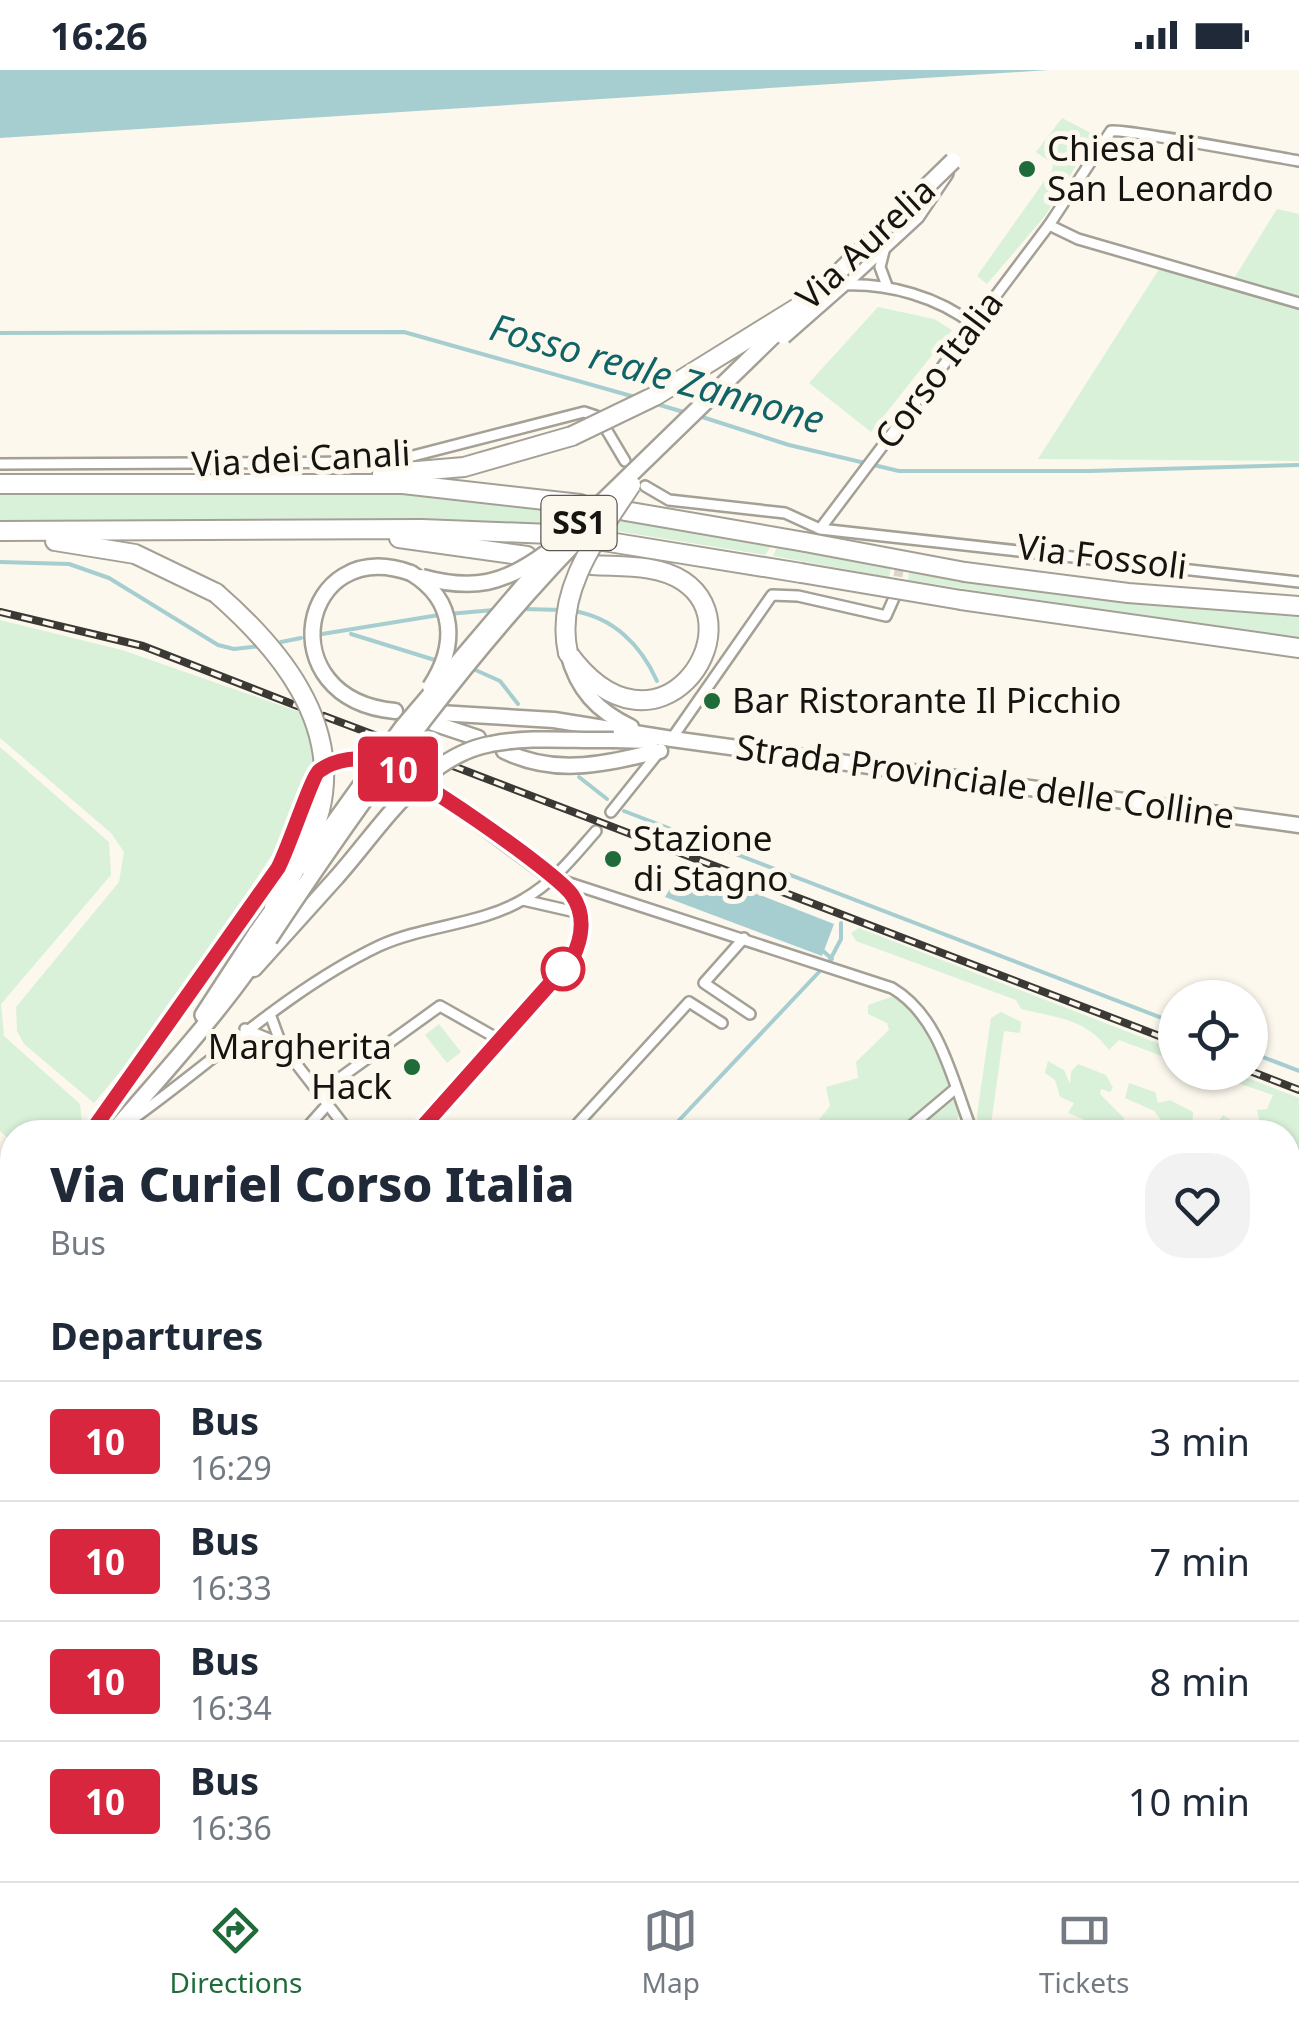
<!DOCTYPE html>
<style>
body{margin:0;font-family:"Noto Sans",sans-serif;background:#f2f2f3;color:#1f2937;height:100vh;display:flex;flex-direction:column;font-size:38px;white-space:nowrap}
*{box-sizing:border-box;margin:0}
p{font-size:32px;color:#747a83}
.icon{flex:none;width:55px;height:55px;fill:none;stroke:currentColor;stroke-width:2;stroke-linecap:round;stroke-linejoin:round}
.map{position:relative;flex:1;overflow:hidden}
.panel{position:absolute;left:0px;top:1050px;width:1300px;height:762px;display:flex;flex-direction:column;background:#fff;border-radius:40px 40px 0 0;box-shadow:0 2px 8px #0004}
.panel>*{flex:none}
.badge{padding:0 20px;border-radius:8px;font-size:35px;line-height:65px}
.fabs{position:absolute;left:1158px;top:910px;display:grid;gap:20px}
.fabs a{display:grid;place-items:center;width:110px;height:110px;border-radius:50%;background:#fff;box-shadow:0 2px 8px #0004;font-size:50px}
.map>.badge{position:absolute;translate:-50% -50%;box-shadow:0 0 0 5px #fff}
h2{padding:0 50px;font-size:38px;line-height:90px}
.round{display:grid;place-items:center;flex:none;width:105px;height:105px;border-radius:40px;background:#f2f2f3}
.head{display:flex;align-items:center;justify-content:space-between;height:170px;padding:0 50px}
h1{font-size:48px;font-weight:800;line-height:75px}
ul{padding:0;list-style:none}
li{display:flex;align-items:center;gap:30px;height:120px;padding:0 50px;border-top:2px solid #e0e1e3}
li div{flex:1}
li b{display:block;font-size:38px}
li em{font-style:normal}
li .badge{min-width:110px;font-weight:700;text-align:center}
.status{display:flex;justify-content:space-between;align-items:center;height:70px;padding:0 50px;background:#fff;direction:ltr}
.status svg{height:28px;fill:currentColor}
.tab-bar{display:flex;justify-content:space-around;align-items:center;height:140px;border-top:2px solid #e0e1e3;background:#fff;font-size:28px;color:#747a83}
.tab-bar a{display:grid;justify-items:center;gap:5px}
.tab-bar .selected{color:#1f6b3a}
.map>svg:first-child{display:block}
</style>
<div class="status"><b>16:26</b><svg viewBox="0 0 49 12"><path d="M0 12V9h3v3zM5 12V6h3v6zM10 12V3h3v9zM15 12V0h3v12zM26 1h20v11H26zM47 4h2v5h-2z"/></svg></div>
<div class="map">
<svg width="1299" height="1811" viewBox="0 0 1299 1811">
<rect width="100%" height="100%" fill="#fcf8ed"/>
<g fill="#d9f1d9">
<polygon points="1062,48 1095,65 1045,146 987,214 977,206 1052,100 1053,94 1036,82"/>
<polygon points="1277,139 1299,144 1299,391 1038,389 1161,196 1230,215"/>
<polygon points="878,237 934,249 952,260 871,362 809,313"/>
<polygon points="394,419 524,432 774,472 765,485 610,460 523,453 0,451 0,420"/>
<polygon points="779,473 892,493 889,507 773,486"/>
<polygon points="910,497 1299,544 1299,570 908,510"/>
<polygon points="0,550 122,580 297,641 304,645 316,699 308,704 287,762 163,951 94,1033 24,974 17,961 16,937 119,812 124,782 111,763 0,668"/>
<polygon points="0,677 109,772 111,805 1,934 4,966 80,1034 83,1062 12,1062 12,1072 0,1061"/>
<path d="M859,858L1175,980V991L1119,970L1109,980C1085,948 1057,948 1021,939L1016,930L856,871L851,863Z"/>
<path d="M891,927C913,932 930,953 932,975L947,986L948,1016L960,1042L956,1052L940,1053L937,1062H872L862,1056L856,1062H809L830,1036L826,1017L858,1008L856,992L889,960L887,953L868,944V935Z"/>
<polygon points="1001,942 1021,952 1020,963 1004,961 990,1062 980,1062 977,1045 991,948"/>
<polygon points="439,954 461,982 447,993 425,965"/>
<polygon points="1048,991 1064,1000 1070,1014 1071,1002 1078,994 1106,1005 1113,1018 1110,1022 1101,1019 1100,1024 1124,1048 1124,1059 1078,1062 1090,1052 1068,1043 1074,1033 1060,1027 1055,1010 1045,1003"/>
<polygon points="1208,1003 1235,1003 1299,1028 1299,1090 1293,1106 1299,1110 1299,1123 1289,1129 1296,1143 1289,1159 1299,1181 1299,1209 1290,1216 1288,1062 1211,1062 1223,1045 1234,1052 1233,1059 1250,1061 1260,1053 1257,1040 1267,1039 1273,1025"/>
<polygon points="1129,1013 1155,1022 1158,1033 1170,1030 1193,1042 1192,1062 1141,1062 1164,1054 1154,1041 1125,1028"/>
<polygon points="1288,1574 1299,1577 1299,1664 1288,1682"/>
<polygon points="12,1780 12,1800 132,1800 122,1811 11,1811 0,1800 0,1793"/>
<polygon points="260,1800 427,1800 434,1811 258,1811"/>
<polygon points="469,1800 553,1800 562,1811 458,1811 456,1804"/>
</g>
<g fill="#a6ced0">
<polygon points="0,0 1049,0 0,68"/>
<polygon points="684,795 834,854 822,886 665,827"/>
</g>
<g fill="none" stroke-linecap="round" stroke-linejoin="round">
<g stroke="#a6ced0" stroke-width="4">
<polyline points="0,263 404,262 635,327"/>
<polyline points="653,333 687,343"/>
<polyline points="696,345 789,375 899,401 1090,401 1299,395"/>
<polyline points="0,492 69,494 109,508 218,575 234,579 261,576"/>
<polyline points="523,539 563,540"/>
<path d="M573,541C613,547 641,575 657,611"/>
<polyline points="448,544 494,540"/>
<polyline points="322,564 439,545"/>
<polyline points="351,564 438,591"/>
<polyline points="281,572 301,568"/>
<polyline points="471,598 500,611 518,634"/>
<polyline points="579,707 607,729"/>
<polyline points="624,741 1175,953"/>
<polyline points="821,879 832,889"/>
<polyline points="830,890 841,869 841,853"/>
<polyline points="1250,982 1299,1001"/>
<polyline points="668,1062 819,902"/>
<polyline points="0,1741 12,1727"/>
</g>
<polyline stroke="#dad6cc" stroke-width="9" stroke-dasharray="9 4.5" stroke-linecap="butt" points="896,520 902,480"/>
<g stroke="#a4a096" stroke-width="14">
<g id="street">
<path d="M1299,91C1274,87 1121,58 1111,61L1049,155L820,459L1299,512"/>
<polyline points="1049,155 1078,169 1299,233"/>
<polyline points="884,181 880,197 887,216"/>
<path d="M843,215C889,213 938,227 974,255"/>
<polyline points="606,359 625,391"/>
<polyline points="0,394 375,392 405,388 584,342 596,346"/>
<polyline points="645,416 669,430 785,443 820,459"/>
<polyline points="670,671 772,525 798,526 886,546 894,528"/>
<polyline points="334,694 360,687"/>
<polyline points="400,700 413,709"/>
<polyline points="611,742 659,682"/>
<path d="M554,808L892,918C941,947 952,1011 972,1061"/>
<polyline points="523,830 580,843"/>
<polyline points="744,868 704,913 750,944"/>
<polyline points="245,959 281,974 270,944"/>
<polyline points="281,974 349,1062"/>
<polyline points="319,1023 440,936 500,970"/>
<path d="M130,1051C212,993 287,920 379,876C425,855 481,855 524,829C554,812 574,786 596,761"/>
<polyline points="91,1062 278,797 293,773 317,702"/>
<polyline points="303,1062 328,1034"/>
<path d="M418,1062L571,889C584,865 583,848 571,824L427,718"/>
<polyline points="570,1062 689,932 722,953"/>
<polyline points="904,1062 955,1019"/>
<polyline points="0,1417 12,1403"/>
<polyline points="0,1537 12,1523"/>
<polyline points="738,1800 738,1811"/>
<polyline points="995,1811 996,1800"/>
</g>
</g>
<g stroke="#a4a096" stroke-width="19">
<g id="secondary">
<path d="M568,583C577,619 597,641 631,657"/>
<path d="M395,641C267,629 300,463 411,503"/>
<polyline points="439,643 554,650 672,669 1299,755"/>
<polyline points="433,653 478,668"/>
<polyline points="614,670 651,671"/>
<path d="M504,681C559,707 605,693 660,681"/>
<polyline points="254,899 336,808"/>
<polyline points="569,1811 572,1800"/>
</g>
</g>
<g stroke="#a4a096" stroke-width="20">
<g id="primary">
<polyline points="841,215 916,146 945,103"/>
<polyline points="203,945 257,862"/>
<path d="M113,1062C167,999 224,938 269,869"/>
<polyline points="0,1189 12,1174"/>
</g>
</g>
<g stroke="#a4a096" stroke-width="22">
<g id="highway">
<polyline points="382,404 464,397 572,366"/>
<polyline points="0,414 403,414 580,434"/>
<polyline points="625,441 805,472"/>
<polyline points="0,461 422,459 551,464"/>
<polyline points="399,468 527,486"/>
<polyline points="55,471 135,484 216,523"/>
<polyline points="603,471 801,503"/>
<polyline points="965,502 1128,523 1299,536"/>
<polyline points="961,530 1299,578"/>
<path d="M568,583C656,704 757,560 683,511C657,494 622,497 592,495"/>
<polyline points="1288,1470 1299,1436"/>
<polyline points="1288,1519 1299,1484"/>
<polyline points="1288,1707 1299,1673"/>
<polyline points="1288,1731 1299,1699"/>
<polyline points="1166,1811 1170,1800"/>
<polyline points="1182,1811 1187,1800"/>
<polyline points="1249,1811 1253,1800"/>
</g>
</g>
<use href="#street" stroke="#fff" stroke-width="9"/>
<use href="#secondary" stroke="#fff" stroke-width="14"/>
<use href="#primary" stroke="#fff" stroke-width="15"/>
<use href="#highway" stroke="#fff" stroke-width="18"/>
<g stroke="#3b3935" stroke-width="8">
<g id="rail">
<polyline points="0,542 143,576 300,637"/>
<polyline points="324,646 377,666"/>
<polyline points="412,680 434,688"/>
<polyline points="453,696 1175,972"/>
<polyline points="1250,1001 1299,1020"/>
</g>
</g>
<use href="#rail" stroke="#fcf8ed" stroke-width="4" stroke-dasharray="11" stroke-linecap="butt"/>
<g stroke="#a4a096" stroke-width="19" stroke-linecap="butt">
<g id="secondary-bridge">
<path d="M411,503C457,531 457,576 430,617"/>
<path d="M422,507C473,521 504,514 546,483"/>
<path d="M336,808C379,760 423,686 491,674C530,666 574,671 614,670"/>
</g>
</g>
<g stroke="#a4a096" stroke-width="20" stroke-linecap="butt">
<g id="primary-bridge">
<polyline points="783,266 841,215"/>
<polyline points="303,796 402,658 559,474 953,91"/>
<polyline points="257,862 279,831"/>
<path d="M269,869C367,720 476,570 603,444"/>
</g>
</g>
<g stroke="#a4a096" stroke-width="22" stroke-linecap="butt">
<g id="highway-bridge">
<polyline points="572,366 655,326 797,238"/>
<polyline points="805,472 965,502"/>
<polyline points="801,503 961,530"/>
<path d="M216,523C279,578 341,652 320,740C311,775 290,807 274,838"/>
<path d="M568,583C554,521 599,464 631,415"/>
</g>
</g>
<use href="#secondary-bridge" stroke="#fff" stroke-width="14"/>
<use href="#primary-bridge" stroke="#fff" stroke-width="15"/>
<use href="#highway-bridge" stroke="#fff" stroke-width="18"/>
</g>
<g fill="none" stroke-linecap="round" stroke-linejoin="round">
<g stroke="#fff" stroke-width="22">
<path id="line" d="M91,1062L278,798C288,780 312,706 319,701C335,689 360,686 378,691C406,698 555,801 572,825C586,845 582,869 572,889L418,1062"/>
</g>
<use href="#line" stroke="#d7263d" stroke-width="15"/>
</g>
<g fill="#1f6b3a" stroke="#fcf8ed" stroke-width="4">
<circle cx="1027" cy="99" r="10"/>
<circle cx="712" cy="631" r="10"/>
<circle cx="613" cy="789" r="10"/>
<circle cx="412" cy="997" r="10"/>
</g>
<circle fill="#fff" stroke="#d7263d" stroke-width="5" cx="563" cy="899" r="20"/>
<g text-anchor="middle" stroke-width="10" stroke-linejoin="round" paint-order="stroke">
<rect fill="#fcf8ed" stroke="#5b5853" stroke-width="2.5" x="541.5" y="426" width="75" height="54" rx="8"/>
<g font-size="32" font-weight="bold" fill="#161411">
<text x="579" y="464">SS1</text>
</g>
<g font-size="35" fill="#161411" stroke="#fcf8ed" text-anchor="start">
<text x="1047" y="91">Chiesa di<tspan x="1047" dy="40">San Leonardo</tspan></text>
<text x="732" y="643">Bar Ristorante Il Picchio</text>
<text x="633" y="781">Stazione<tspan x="633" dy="40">di Stagno</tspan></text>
<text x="392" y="989" text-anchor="end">Margherita<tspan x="392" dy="40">Hack</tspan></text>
</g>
<g font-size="35" fill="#161411" stroke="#fcf8ed">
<text transform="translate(866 174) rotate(-43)" y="12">Via Aurelia</text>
<text transform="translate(939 300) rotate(-53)" y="12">Corso Italia</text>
<text transform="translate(301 389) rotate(-3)" y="12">Via dei Canali</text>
<text transform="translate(1102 487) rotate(7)" y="12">Via Fossoli</text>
<text transform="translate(985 712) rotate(8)" y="12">Strada Provinciale delle Colline</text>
</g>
<g font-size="38" font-style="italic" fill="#106366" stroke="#fcf8ed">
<text transform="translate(657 304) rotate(16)" y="13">Fosso reale Zannone</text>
</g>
</g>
</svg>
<div class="fabs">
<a><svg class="icon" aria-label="locate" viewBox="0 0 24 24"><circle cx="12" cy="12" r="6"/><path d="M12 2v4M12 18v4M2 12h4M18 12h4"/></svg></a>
</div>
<b class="badge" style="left:398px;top:699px;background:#d7263d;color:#fff">10</b>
<section class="panel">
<div class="head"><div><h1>Via Curiel Corso Italia</h1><p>Bus</p></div><a class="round"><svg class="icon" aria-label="heart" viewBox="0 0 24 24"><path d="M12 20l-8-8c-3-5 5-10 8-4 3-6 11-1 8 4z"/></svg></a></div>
<h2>Departures</h2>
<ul>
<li><span class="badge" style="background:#d7263d;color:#fff">10</span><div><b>Bus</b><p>16:29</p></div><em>3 min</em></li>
<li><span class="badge" style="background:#d7263d;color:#fff">10</span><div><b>Bus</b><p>16:33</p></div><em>7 min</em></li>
<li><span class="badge" style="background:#d7263d;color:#fff">10</span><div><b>Bus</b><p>16:34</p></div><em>8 min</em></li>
<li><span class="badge" style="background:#d7263d;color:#fff">10</span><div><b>Bus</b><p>16:36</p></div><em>10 min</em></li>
</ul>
</section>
</div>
<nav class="tab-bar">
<a class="selected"><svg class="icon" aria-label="directions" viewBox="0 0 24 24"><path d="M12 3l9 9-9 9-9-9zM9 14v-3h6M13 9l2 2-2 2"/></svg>Directions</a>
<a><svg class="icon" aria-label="map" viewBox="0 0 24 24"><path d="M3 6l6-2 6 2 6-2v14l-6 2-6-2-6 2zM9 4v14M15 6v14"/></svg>Map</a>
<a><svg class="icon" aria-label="tickets" viewBox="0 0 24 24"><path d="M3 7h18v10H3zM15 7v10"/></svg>Tickets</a>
</nav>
